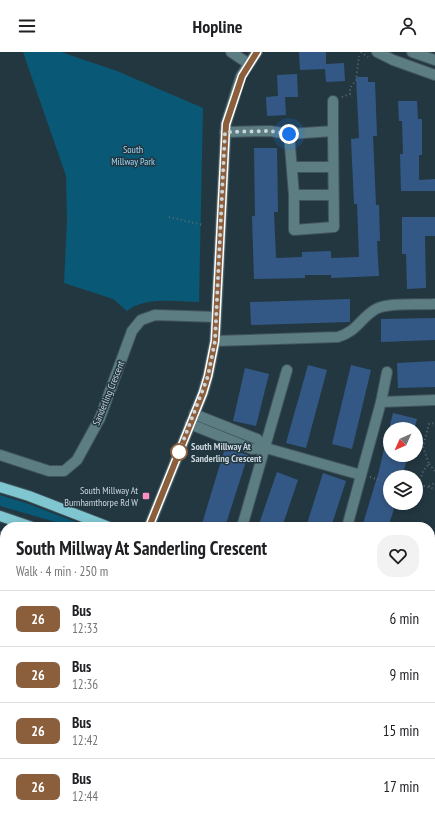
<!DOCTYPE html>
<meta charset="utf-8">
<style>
body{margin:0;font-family:"PT Sans Narrow",sans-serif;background:#f2f2f2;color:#202124;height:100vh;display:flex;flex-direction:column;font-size:15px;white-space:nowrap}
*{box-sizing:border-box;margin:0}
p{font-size:13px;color:#757577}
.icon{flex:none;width:22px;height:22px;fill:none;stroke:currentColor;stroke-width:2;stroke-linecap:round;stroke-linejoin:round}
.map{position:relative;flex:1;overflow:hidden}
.drawer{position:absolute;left:0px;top:470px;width:435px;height:300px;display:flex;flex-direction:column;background:#fff;border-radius:16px 16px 0 0;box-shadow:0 2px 6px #0003}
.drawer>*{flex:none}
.badge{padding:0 8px;border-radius:6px;font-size:14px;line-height:26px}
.needle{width:26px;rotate:225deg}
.fabs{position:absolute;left:383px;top:370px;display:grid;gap:8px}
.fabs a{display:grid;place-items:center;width:40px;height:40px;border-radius:50%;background:#fff;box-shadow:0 2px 6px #0003;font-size:20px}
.you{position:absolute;width:20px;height:20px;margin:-10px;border:3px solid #fff;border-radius:50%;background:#1a73e8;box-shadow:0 0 0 6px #1a73e833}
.map>.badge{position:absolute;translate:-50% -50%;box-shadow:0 0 0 2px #fff}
.round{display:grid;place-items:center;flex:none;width:42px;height:42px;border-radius:16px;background:#f2f2f2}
.summary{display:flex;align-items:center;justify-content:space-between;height:68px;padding:0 16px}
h1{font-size:19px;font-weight:700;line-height:30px}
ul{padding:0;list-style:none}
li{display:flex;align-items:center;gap:12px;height:56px;padding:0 16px;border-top:1px solid #e0e0e0}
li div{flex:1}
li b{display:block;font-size:15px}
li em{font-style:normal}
li .badge{min-width:44px;font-weight:700;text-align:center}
header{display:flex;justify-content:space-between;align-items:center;height:52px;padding:0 16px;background:#fff;font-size:18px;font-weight:700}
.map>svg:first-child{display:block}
</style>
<header><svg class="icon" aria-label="menu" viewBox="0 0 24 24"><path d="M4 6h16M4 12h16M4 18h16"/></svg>Hopline<svg class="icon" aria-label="person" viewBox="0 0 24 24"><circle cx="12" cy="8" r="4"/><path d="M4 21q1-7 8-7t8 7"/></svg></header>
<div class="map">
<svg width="435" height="770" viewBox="0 0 435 770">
<rect width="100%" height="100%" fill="#233741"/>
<g fill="#095876">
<path d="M23,0H61L117,19L203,56L199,250C176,250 146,244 127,259L113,247L64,231L67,168L66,124Z"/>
<polygon points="0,443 29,452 88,475 73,475 0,454"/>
<polygon points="0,484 5,485 5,765 60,765 61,770 0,770"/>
<polygon points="430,645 435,646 435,770 256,770 253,765 430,765"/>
</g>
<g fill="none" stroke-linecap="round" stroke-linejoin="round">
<g stroke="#7076ad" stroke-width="3">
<polyline points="0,562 5,560"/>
<polyline points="333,765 344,770"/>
</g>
</g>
<g fill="#345885">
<polygon points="299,0 326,0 326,12 344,11 345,29 326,30 325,17 300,18"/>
<polygon points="297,22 298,45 285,45 286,63 267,64 266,45 278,44 277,23"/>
<polygon points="356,25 368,25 368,30 375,30 377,84 373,84 376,153 379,153 380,189 377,189 379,224 331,226 331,223 305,223 305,226 254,227 252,164 255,164 254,96 277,96 278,160 274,160 276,206 302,205 302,200 331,199 331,206 359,205 357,152 354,152 351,87 359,86"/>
<polygon points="398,49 417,49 418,67 422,67 422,103 419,103 419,128 435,127 435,139 401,139 400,102 403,102 402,69 399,69"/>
<polygon points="402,165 435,165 435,184 425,184 426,236 407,237 406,202 402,202"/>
<polygon points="350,247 350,270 251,273 250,250"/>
<polygon points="435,266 435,288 381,290 381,267"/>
<polygon points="435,309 435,335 398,336 397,311"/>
<polygon points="308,313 327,318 306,396 286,391"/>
<polygon points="351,313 371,318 352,397 332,392"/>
<polygon points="245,316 269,322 256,374 233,369"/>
<polygon points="393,361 417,367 414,377 389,377"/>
<polygon points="387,384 390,385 390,403 408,403 402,425 390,422 390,451 396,451 388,475 362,475 379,419"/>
<polygon points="225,396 248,403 225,475 201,475"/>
<polygon points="277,420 298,428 282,475 258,475"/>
<polygon points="323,421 346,429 331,475 306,475"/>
</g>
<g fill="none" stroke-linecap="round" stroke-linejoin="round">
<g stroke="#41545d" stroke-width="12">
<g id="minor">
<polyline points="231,0 249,12"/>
<polyline points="377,0 393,8 435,23"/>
<polyline points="412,0 435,8"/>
<polyline points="333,79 333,49"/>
<polyline points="225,80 270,79 289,82 333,79 334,175 294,178 294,143 289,82"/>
<polyline points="292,115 333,115"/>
<polyline points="294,143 333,143"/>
<path d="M215,289L338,285C358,279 360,266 376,257C388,250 420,253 435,252"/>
<polyline points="381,350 387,320"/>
<polyline points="194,362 257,387 266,396"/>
<polyline points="190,372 252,397 266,396 361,423"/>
<polyline points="0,403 49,419 64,419 77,408 100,366 132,279 141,268 155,263 216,265"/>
<polyline points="149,475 203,341 208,324 215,289 226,72 241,24 257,0"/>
<polyline points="242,475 287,318"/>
<polyline points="347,475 381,350 435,348"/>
<polyline points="430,521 435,522"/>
</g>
</g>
<g stroke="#41545d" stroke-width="12">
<g id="major">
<polyline points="0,435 29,444 109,475"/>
<polyline points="0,464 32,475"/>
<polyline points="430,595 435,596"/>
<polyline points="430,620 435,621"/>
</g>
</g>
<g stroke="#5b6c75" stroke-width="2" stroke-dasharray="1 3" stroke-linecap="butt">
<polyline points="361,0 368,5"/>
<polyline points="342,45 350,42 350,36 356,28 359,4"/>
<polyline points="169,165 203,173"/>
<polyline points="429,412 435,419"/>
<polyline points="370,425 390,431"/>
<polyline points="416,432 435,437"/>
<polyline points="419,432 423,419 429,412 423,395 429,372 435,371"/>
<polyline points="429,434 435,431"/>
<polyline points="0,480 5,482"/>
<polyline points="0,612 5,614"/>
<polyline points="430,642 435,643"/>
<polyline points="430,756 435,757"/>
</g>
<use href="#minor" stroke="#5c7d82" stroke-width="10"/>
<use href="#major" stroke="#7fc6d0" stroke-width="10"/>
</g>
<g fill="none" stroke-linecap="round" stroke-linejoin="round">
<g stroke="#fff" stroke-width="9">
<polyline id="line" points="149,475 203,341 208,324 215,289 226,72 242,24 257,0"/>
</g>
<use href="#line" stroke="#8b5e3c" stroke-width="6"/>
<polyline stroke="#cad6dc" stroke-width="4" stroke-dasharray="0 7.2" points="179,400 208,324 215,289 225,80 270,79 289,82"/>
</g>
<circle fill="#fff" stroke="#8b5e3c" stroke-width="2" cx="179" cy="400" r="8"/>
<rect fill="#fb8fc4" stroke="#233741" stroke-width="1.5" x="142" y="440" width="8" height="8" rx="2"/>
<g text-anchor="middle" stroke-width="3" stroke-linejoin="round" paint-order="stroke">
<g font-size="10" fill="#a1d8f5" stroke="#233741">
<text x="133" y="101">South<tspan x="133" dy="12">Millway Park</tspan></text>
</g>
<g font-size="10" fill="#cad6dc" stroke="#233741">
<text transform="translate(108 341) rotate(-68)" y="4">Sanderling Crescent</text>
</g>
<g font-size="10" font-weight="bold" fill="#cad6dc" stroke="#233741" text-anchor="start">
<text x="191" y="398">South Millway At<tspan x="191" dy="12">Sanderling Crescent</tspan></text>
</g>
<g font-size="10" fill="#cad6dc" stroke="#233741" text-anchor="end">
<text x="138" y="442">South Millway At<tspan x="138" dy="12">Burnhamthorpe Rd W</tspan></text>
</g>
</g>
</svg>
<div class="fabs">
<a><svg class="needle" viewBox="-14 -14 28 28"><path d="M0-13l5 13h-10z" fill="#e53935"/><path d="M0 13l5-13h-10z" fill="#757577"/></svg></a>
<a><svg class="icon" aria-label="layers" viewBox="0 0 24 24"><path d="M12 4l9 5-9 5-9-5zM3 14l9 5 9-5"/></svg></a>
</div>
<div class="you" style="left:289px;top:82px"></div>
<section class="drawer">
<div class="summary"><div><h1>South Millway At Sanderling Crescent</h1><p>Walk · 4 min · 250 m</p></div><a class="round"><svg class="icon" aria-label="heart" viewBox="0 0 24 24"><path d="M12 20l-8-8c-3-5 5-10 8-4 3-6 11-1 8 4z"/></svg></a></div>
<ul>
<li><span class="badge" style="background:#8b5e3c;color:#fff">26</span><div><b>Bus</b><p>12:33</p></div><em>6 min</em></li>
<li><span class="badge" style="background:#8b5e3c;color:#fff">26</span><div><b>Bus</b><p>12:36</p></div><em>9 min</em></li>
<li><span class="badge" style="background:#8b5e3c;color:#fff">26</span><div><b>Bus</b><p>12:42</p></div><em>15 min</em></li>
<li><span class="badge" style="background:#8b5e3c;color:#fff">26</span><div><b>Bus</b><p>12:44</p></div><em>17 min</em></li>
</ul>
</section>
</div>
